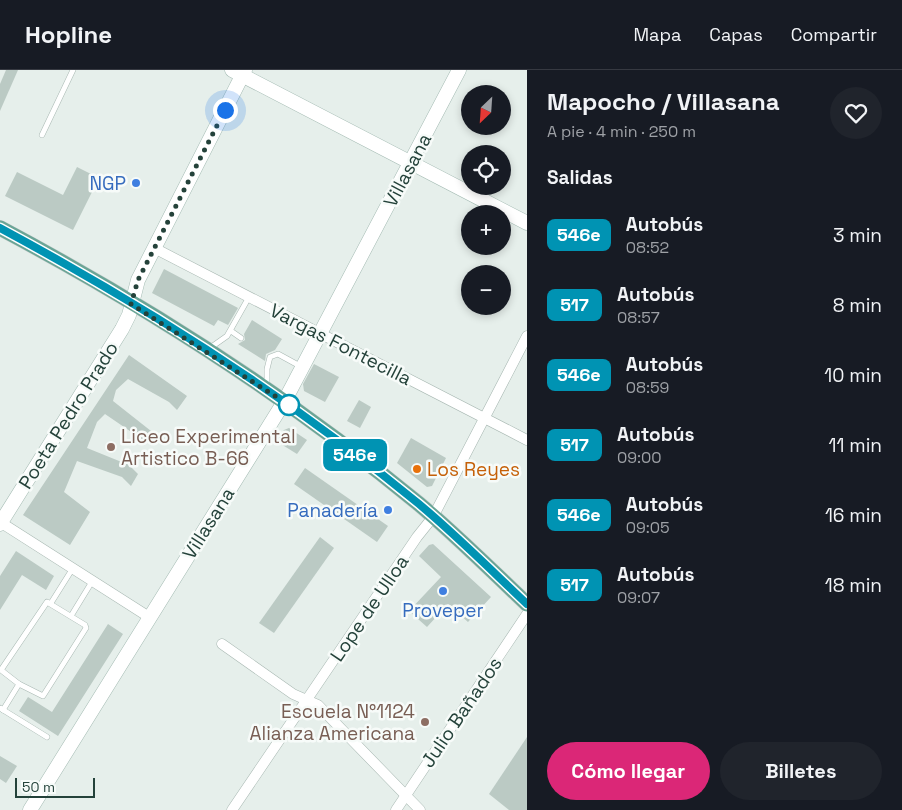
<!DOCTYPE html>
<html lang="es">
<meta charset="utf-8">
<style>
body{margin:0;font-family:"Space Grotesk",sans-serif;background:#20242c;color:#f1f3f6;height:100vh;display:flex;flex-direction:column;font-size:19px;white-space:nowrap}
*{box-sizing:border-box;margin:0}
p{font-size:16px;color:#9ea1a6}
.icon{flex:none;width:28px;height:28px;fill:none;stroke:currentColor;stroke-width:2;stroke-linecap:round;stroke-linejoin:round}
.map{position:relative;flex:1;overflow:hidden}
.drawer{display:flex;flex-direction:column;background:#171b24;width:375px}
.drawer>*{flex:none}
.badge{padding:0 10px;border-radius:8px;font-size:18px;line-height:32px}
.needle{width:32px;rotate:205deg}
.fabs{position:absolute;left:461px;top:15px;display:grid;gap:10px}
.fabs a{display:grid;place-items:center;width:50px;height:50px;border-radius:50%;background:#171b24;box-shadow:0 2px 8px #0003;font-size:25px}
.scale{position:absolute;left:15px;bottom:12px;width:80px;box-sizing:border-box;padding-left:5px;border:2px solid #24423a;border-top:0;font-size:14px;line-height:18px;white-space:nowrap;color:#24423a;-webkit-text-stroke:4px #f7fbf9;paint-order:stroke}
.you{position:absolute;width:25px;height:25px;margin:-12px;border:4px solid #fff;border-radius:50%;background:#1a73e8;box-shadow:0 0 0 8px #1a73e833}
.map>.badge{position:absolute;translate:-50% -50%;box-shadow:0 0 0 2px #fff}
h2{padding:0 20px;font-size:19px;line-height:45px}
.round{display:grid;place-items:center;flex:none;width:52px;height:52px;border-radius:26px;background:#20242c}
.overview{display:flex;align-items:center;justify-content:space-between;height:85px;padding:0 20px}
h1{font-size:24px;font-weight:600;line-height:38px}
.primary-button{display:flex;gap:10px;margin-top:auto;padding:10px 20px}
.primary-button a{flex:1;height:58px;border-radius:30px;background:#db2777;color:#fff;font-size:20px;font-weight:600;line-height:58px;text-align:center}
.primary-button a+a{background:#20242c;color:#f1f3f6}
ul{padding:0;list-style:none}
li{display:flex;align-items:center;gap:15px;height:70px;padding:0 20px}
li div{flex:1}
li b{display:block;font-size:19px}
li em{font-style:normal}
li .badge{min-width:55px;font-weight:700;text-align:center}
header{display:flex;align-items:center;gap:30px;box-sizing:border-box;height:70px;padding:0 25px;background:#171b24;border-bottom:1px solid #363941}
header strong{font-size:24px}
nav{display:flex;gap:28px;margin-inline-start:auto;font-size:18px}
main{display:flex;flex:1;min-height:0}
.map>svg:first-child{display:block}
</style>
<header>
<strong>Hopline</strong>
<nav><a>Mapa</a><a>Capas</a><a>Compartir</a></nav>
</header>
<main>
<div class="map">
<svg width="527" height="740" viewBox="0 0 527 740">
<rect width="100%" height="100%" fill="#e6efeb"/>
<g fill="#bbcac4">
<polygon points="6,0 18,0 0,41 0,14"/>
<polygon points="77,97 99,108 73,160 5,126 17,102 63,125"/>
<polygon points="164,199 238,238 228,255 218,250 214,256 152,223"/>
<polygon points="252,250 282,269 275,280 266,284 265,291 238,274 245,270 244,264"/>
<polygon points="129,285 187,326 177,340 169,332 128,309 116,320 113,331 151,361 163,365 156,374 143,370 105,344 97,352 87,378 129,395 138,404 131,416 122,407 77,391 64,422 90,442 70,475 23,445"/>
<polygon points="314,294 339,307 325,332 304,321 303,314"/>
<polygon points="359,330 371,337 360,358 347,351"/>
<polygon points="289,358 307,370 297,384 276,371 284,360"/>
<polygon points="411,368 446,388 432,416 427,417 397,393"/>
<polygon points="305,398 388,456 377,472 294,414"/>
<polygon points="320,467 334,478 274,563 259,553"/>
<polygon points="433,474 491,527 468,552 448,534 427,557 409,541 441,507 419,486 429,475"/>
<polygon points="16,481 54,506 46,520 22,505 0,540 0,506"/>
<polygon points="108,554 123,564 58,666 19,641 28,627 52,642"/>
<polygon points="527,667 527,740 509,740 489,724"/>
<polygon points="0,686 17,696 6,713 0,709"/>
</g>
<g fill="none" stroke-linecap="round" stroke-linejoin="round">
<g stroke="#a8b8b2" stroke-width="6">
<g id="lane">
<polyline points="42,65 73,0"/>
<polyline points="231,261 241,268"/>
<polyline points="210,278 227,266 249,227"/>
<polyline points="267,317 267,299 270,287 278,284 300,296"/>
<polygon points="47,532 85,555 86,558 43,626 19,614 1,600"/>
<polyline points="51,533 73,498"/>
<polyline points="71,546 93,510"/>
<polyline points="0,638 47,667"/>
<polyline points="3,640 19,614"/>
</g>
</g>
<g stroke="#a8b8b2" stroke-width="11">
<g id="street">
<polyline points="154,178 527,370"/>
<polyline points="0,452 149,547"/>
<polyline points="222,574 293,624 318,635 420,740"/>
<polyline points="232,740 417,467 433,447 527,266"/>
<polyline points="396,740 527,544"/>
</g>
</g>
<g stroke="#a4bbb3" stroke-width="15">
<g id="secondary">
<polyline points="232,0 527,153"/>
<polyline points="0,454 122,259 129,245 138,210 245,0"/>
<polyline points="30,740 284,332 459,0"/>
</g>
</g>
<g stroke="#c2cac8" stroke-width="16">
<path id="primary" d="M0,158C147,236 290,328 419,434C456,465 491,500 527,534"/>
</g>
<use href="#lane" stroke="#fff" stroke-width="5"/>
<use href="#street" stroke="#fff" stroke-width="10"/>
<use href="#secondary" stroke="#fff" stroke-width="14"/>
<use href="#primary" stroke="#6aa596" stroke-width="15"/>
</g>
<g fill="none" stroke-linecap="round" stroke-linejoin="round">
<g stroke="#fff" stroke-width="11">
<path id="line" d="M0,158C147,237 290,328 419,434C456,465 491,500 527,534"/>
</g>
<use href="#line" stroke="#0093b3" stroke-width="8"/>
<polyline stroke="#24423a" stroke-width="5" stroke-dasharray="0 9" points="225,40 138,210 131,234 289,335"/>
</g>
<g fill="#3f7fe0" stroke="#f7fbf9" stroke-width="2">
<circle cx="136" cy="113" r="5"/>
<circle cx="388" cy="440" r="5"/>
<circle cx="443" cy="521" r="5"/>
</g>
<circle fill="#fff" stroke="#0093b3" stroke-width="2.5" cx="289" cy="335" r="10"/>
<g fill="#8d6e63" stroke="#f7fbf9" stroke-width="2">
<circle cx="111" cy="377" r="5"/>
<circle cx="425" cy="652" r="5"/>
</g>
<circle fill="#e8710a" stroke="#f7fbf9" stroke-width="2" cx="417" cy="399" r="5"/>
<g text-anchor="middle" stroke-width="5" stroke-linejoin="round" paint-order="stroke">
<g font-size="19" fill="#24423a" stroke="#f7fbf9">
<text transform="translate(407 100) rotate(-62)" y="7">Villasana</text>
<text transform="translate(341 274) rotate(27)" y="7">Vargas Fontecilla</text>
<text transform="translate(68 345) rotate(-58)" y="7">Poeta Pedro Prado</text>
<text transform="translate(208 453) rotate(-58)" y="7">Villasana</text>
<text transform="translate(369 538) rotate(-56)" y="7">Lope de Ulloa</text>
<text transform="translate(461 642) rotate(-56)" y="7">Julio Bañados</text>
</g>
<g font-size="19" fill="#366cbe" stroke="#f7fbf9" text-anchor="end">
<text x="126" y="120">NGP</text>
<text x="378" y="447">Panadería</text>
<text x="443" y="547" text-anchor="middle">Proveper</text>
</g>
<g font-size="19" fill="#785e54" stroke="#f7fbf9" text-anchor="start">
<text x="121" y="373">Liceo Experimental<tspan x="121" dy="22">Artistico B-66</tspan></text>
<text x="415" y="648" text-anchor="end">Escuela N°1124<tspan x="415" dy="22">Alianza Americana</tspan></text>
</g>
<g font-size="19" fill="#c56008" stroke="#f7fbf9" text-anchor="start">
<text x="427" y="406">Los Reyes</text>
</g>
</g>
</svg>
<div class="fabs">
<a><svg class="needle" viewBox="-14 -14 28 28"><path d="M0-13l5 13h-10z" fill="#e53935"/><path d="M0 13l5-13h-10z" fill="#9ea1a6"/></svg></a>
<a><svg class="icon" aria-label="locate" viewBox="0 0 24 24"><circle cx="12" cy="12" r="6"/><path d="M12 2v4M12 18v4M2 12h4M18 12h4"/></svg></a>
<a>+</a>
<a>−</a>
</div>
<div class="scale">50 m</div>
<div class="you" style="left:225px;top:40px"></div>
<b class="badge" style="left:355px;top:385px;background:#0093b3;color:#fff">546e</b>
</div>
<section class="drawer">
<div class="overview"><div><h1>Mapocho / Villasana</h1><p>A pie · 4 min · 250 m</p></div><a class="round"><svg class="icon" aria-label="heart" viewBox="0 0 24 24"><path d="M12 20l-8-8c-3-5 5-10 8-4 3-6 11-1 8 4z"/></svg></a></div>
<h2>Salidas</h2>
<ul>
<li><span class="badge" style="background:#0093b3;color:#fff">546e</span><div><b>Autobús</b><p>08:52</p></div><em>3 min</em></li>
<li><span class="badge" style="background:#0093b3;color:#fff">517</span><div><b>Autobús</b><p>08:57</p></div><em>8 min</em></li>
<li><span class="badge" style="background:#0093b3;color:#fff">546e</span><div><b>Autobús</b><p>08:59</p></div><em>10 min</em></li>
<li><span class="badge" style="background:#0093b3;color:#fff">517</span><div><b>Autobús</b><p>09:00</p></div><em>11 min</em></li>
<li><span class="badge" style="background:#0093b3;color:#fff">546e</span><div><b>Autobús</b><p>09:05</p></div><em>16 min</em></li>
<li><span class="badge" style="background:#0093b3;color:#fff">517</span><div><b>Autobús</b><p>09:07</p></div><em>18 min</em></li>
</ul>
<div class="primary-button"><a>Cómo llegar</a><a>Billetes</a></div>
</section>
</main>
